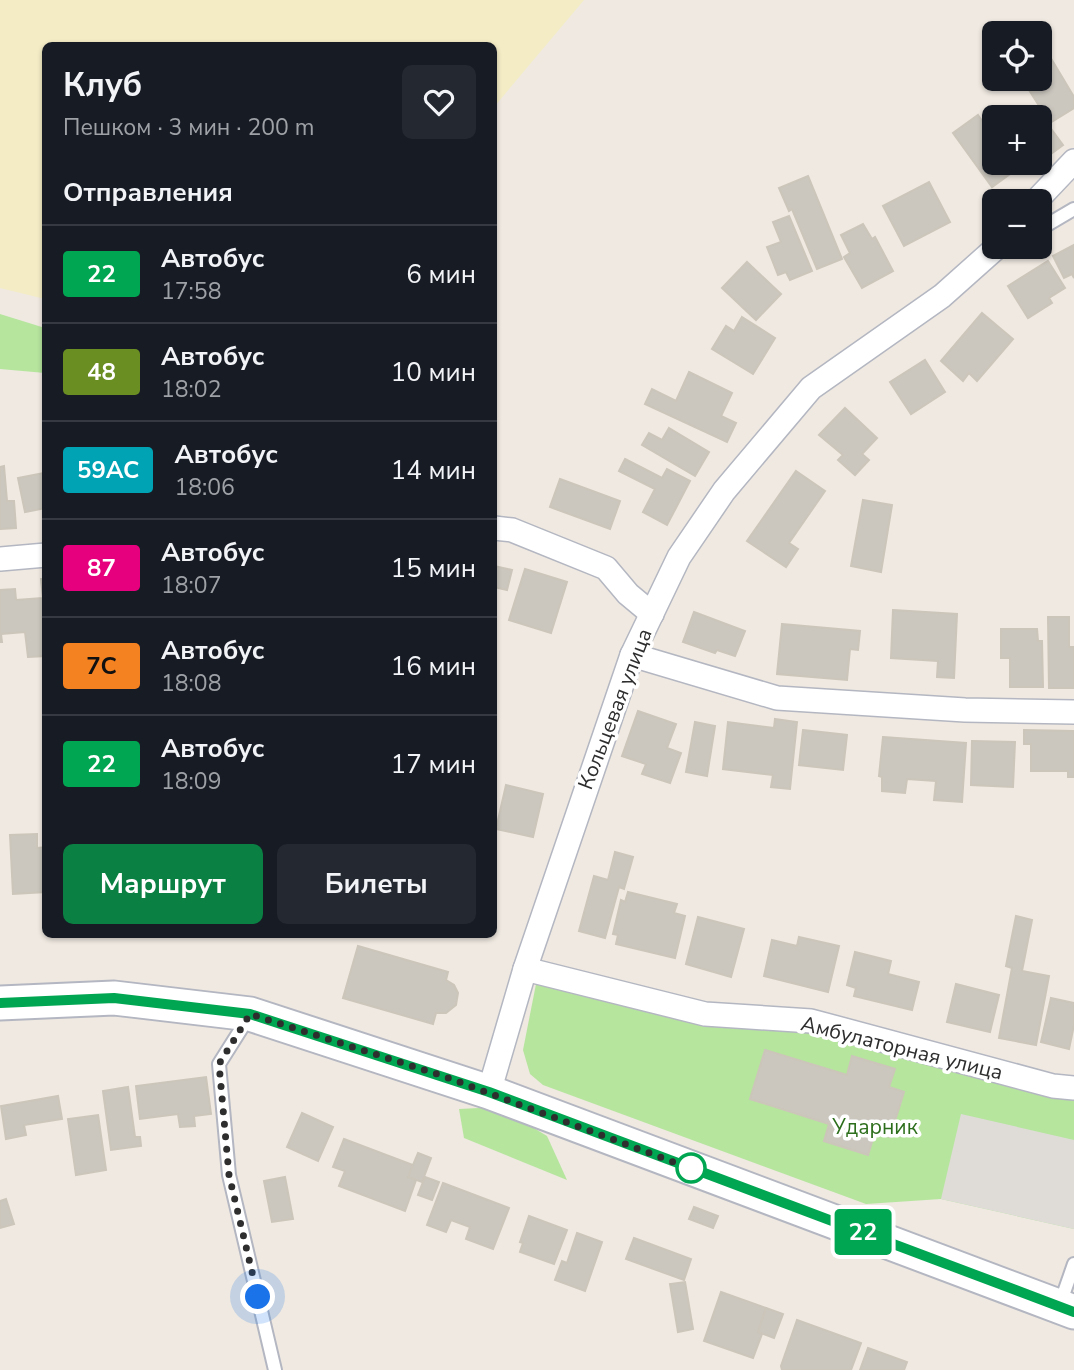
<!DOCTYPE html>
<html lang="ru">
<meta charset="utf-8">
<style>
body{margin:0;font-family:"Nunito Sans",sans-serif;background:#242831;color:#f1f3f6;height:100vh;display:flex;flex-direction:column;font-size:26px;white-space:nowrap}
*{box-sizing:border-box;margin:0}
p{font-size:23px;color:#9ea1a6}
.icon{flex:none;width:38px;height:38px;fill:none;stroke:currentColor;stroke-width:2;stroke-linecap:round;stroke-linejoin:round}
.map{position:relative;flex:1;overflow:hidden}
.sheet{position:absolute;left:42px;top:42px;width:455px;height:896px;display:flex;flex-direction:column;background:#171b24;border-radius:10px;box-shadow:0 2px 5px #0004}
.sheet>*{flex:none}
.badge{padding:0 14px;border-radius:5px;font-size:24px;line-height:46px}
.buttons{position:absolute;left:982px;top:21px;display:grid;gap:14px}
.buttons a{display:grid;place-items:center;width:70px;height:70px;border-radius:10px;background:#171b24;box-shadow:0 2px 5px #0004;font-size:35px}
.you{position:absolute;width:35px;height:35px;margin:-18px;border:5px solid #fff;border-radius:50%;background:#1a73e8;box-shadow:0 0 0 10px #1a73e833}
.map>.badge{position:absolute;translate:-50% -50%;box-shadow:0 0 0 4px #fff}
h2{padding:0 21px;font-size:26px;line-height:63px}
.round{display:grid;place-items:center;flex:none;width:74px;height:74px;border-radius:10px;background:#242831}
.headline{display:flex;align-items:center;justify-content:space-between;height:119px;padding:0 21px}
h1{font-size:33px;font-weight:700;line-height:52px}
.cta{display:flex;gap:14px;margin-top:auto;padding:14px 21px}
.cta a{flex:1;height:80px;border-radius:10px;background:#0b8043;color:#fff;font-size:28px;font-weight:700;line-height:80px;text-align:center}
.cta a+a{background:#242831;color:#f1f3f6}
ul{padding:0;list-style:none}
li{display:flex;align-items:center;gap:21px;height:98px;padding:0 21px;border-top:2px solid #363941}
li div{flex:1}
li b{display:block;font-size:26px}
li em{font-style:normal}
li .badge{min-width:77px;font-weight:700;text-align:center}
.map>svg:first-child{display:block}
</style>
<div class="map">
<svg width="1074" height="1370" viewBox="0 0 1074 1370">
<rect width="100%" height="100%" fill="#efe9e1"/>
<g fill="#b6e59e">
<polygon points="0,314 45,328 45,373 0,369"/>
<polygon points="537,979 805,1030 1074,1097 1074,1229 941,1199 866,1204 543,1085 530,1074 523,1050"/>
<polygon points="499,1107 547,1136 567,1180 464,1138 459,1109"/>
</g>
<polygon fill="#f3ecc5" points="0,0 584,0 494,107 494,46 46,46 45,299 0,288"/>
<polygon fill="#dfdcd8" points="961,1114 1074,1140 1074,1229 941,1199"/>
<g fill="#cbc7bf" stroke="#cbc5ba" stroke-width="2">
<polygon points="1040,40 1074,97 1074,108 1050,123 1022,79 1040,79"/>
<polygon points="1035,107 1063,145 1040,162 1040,117 1022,117"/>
<polygon points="978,115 994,138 994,163 1012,163 1017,169 992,187 953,133"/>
<polygon points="808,176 842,259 817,269 792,209 789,211 779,188"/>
<polygon points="929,182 950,222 904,246 883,206"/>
<polygon points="789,216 812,271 790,280 786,272 778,275 767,247 781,242 773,222"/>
<polygon points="863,224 872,239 875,237 893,271 862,288 844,257 850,253 841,235"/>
<polygon points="1074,245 1074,278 1072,274 1064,278 1053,256"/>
<polygon points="1048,261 1065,288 1049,298 1052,303 1028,318 1008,286"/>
<polygon points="747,262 781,294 756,320 722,288"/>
<polygon points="982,313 1013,339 977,381 969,373 963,381 941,361"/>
<polygon points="742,317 775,338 753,374 712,349 726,326 734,331"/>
<polygon points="925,360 945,392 911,414 890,382"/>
<polygon points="689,372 732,393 721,416 736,423 727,442 645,404 652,389 676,401"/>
<polygon points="845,408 877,438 862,454 869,460 855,475 838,460 843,455 819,435"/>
<polygon points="669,428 709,452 695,476 642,445 649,433 662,440"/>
<polygon points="625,459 662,478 667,469 690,481 667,525 643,512 655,489 619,471"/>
<polygon points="4,466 7,501 14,501 16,528 0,529 0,467"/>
<polygon points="796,471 825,491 789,543 798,549 786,567 747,541"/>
<polygon points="44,473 46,508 25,512 18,478"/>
<polygon points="560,479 620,501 610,529 550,507"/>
<polygon points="863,500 892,505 881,572 851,566"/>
<polygon points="494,566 512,570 507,590 494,587"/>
<polygon points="525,569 567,582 551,633 509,620"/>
<polygon points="41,579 46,579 46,606 43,606 46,656 28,657 25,632 1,634 2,642 0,642 0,590 15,589 16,600 43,598"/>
<polygon points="893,610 957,614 954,678 937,677 938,661 891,658"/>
<polygon points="694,612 745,631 735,656 717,650 715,653 683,642"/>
<polygon points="1048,617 1069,617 1069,647 1074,647 1074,688 1049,688"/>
<polygon points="782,624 860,631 858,650 850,649 847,680 777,674"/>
<polygon points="1001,629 1037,629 1038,641 1042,641 1043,687 1010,687 1010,658 1001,658"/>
<polygon points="638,711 676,724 667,748 681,753 670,783 642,774 646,764 622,756"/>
<polygon points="775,719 797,722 790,789 771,787 773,775 723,769 728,722 774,728"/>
<polygon points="695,722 715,726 707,776 686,772"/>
<polygon points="803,730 847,735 843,770 799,765"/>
<polygon points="1024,730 1074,731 1074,777 1068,777 1068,771 1031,771 1031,744 1024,744"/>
<polygon points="883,737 966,743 962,802 934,800 936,781 907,779 905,793 882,791 882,777 879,776"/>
<polygon points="972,741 1015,742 1013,787 971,785"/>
<polygon points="506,785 543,794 533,837 496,829"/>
<polygon points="37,834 37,848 46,847 46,892 13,894 10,835"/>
<polygon points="615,852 633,857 624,889 619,887 605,938 579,931 594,876 608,880"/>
<polygon points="628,892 677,904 674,913 685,916 675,958 616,944 618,935 613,934 621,900 625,902"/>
<polygon points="1016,916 1032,920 1022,971 1049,976 1036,1045 999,1038 1012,968 1006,966"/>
<polygon points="698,917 744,929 731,977 686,964"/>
<polygon points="799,937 839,946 828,992 764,976 772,940 797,946"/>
<polygon points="358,946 448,972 446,980 454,985 458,993 456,1005 446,1013 436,1013 433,1024 343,998"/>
<polygon points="855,952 891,961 888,974 919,982 912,1010 854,996 856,988 847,985"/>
<polygon points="956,984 999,995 990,1032 947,1022"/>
<polygon points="1051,998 1074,1003 1074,1025 1069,1049 1041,1042"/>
<polygon points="765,1050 847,1075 852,1056 895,1069 889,1087 904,1092 890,1137 875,1132 868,1155 824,1141 829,1124 750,1099"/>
<polygon points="206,1077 211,1114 194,1116 195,1126 180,1127 178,1114 140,1119 136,1086"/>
<polygon points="128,1087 135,1137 140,1137 141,1146 111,1150 103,1091"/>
<polygon points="58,1096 62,1119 24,1125 26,1135 6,1139 1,1106"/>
<polygon points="302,1113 333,1127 318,1161 287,1147"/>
<polygon points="98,1115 106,1170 76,1175 68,1119"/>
<polygon points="344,1139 413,1165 408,1177 416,1180 405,1211 339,1186 345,1171 333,1167"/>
<polygon points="418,1153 431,1158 422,1182 408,1177"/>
<polygon points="285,1177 293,1219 272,1222 264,1181"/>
<polygon points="425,1177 439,1182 432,1200 418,1195"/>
<polygon points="443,1183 509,1208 493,1249 466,1239 470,1227 451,1220 446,1232 427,1225"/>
<polygon points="6,1199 14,1224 0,1228 0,1201"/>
<polygon points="694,1207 718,1216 713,1228 689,1219"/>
<polygon points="529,1216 567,1230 554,1264 520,1252 523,1243 520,1242"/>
<polygon points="577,1233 602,1242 585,1291 555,1280 562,1261 567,1263"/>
<polygon points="634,1238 691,1259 684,1280 626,1259"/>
<polygon points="685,1282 693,1329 678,1332 670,1284"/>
<polygon points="721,1292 766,1308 758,1332 762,1334 753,1358 704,1341"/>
<polygon points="766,1308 783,1314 774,1338 758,1332"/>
<polygon points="797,1320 861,1343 851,1370 782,1370 781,1366"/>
<polygon points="868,1348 907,1362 904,1370 860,1370"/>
</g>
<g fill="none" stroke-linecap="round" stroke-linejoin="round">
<g stroke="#b4b7c1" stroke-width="16">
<g id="service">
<polyline points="1040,229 1074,209"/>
<polyline points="248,1018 219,1064 229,1175 275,1370"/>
<polyline points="1060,1304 1074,1264"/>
</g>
</g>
<g stroke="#b4b7c1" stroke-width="26">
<g id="minor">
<polyline points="1036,201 1074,161"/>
<polyline points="494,528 512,530 606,568 628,594 652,614"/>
<polyline points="0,559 46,555"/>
<polyline points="632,655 777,698 965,710 1074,712"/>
<polyline points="525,969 705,1014 811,1021 1053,1086 1074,1088"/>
<polyline points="489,1092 525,969 632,655 679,557 724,491 811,388 942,296 997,247"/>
</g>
</g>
<g stroke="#b4b7c1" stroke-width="37">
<polyline id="secondary" points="0,1003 114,998 250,1014 489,1092 1074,1312"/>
</g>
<use href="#service" stroke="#fff" stroke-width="12"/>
<use href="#minor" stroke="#fff" stroke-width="23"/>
<use href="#secondary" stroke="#fff" stroke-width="33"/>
</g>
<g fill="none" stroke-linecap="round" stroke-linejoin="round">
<g stroke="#fff" stroke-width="16">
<polyline id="line" points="0,1003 114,998 250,1014 489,1092 1074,1312"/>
</g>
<use href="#line" stroke="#00a651" stroke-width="10"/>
<polyline stroke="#2e2e2e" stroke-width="7" stroke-dasharray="0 12.6" points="258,1297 229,1175 219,1064 250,1014 443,1076 695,1170 691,1168"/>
</g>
<circle fill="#fff" stroke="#00a651" stroke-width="3.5" cx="691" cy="1168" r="14"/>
<g text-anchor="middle" stroke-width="7" stroke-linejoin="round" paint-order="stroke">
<g font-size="21" fill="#2e2e2e" stroke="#fff">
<text transform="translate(615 709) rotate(-69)" y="7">Кольцевая улица</text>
<text transform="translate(902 1048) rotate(14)" y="7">Амбулаторная улица</text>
</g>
<g font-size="21" fill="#2c6e1b" stroke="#fff">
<text x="875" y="1134">Ударник</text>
</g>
</g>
</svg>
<div class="buttons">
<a><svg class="icon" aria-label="locate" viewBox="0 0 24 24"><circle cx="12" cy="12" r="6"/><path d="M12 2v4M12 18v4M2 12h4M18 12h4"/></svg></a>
<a>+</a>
<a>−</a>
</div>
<div class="you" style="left:258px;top:1297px"></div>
<b class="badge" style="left:863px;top:1232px;background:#00a651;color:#fff">22</b>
<section class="sheet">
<div class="headline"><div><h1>Клуб</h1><p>Пешком · 3 мин · 200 m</p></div><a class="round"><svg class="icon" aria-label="heart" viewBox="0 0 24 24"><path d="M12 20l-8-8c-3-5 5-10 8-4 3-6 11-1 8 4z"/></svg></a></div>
<h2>Отправления</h2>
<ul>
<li><span class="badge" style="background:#00a651;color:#fff">22</span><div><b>Автобус</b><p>17:58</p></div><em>6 мин</em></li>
<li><span class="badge" style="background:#6b8e23;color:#fff">48</span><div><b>Автобус</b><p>18:02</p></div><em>10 мин</em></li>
<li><span class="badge" style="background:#00a3b4;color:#fff">59АС</span><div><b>Автобус</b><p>18:06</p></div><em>14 мин</em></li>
<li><span class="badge" style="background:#e6007e;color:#fff">87</span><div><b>Автобус</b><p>18:07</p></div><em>15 мин</em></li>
<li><span class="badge" style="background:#f58220;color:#111">7С</span><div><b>Автобус</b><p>18:08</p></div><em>16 мин</em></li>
<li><span class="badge" style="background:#00a651;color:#fff">22</span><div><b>Автобус</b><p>18:09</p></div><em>17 мин</em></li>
</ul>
<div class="cta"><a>Маршрут</a><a>Билеты</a></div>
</section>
</div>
